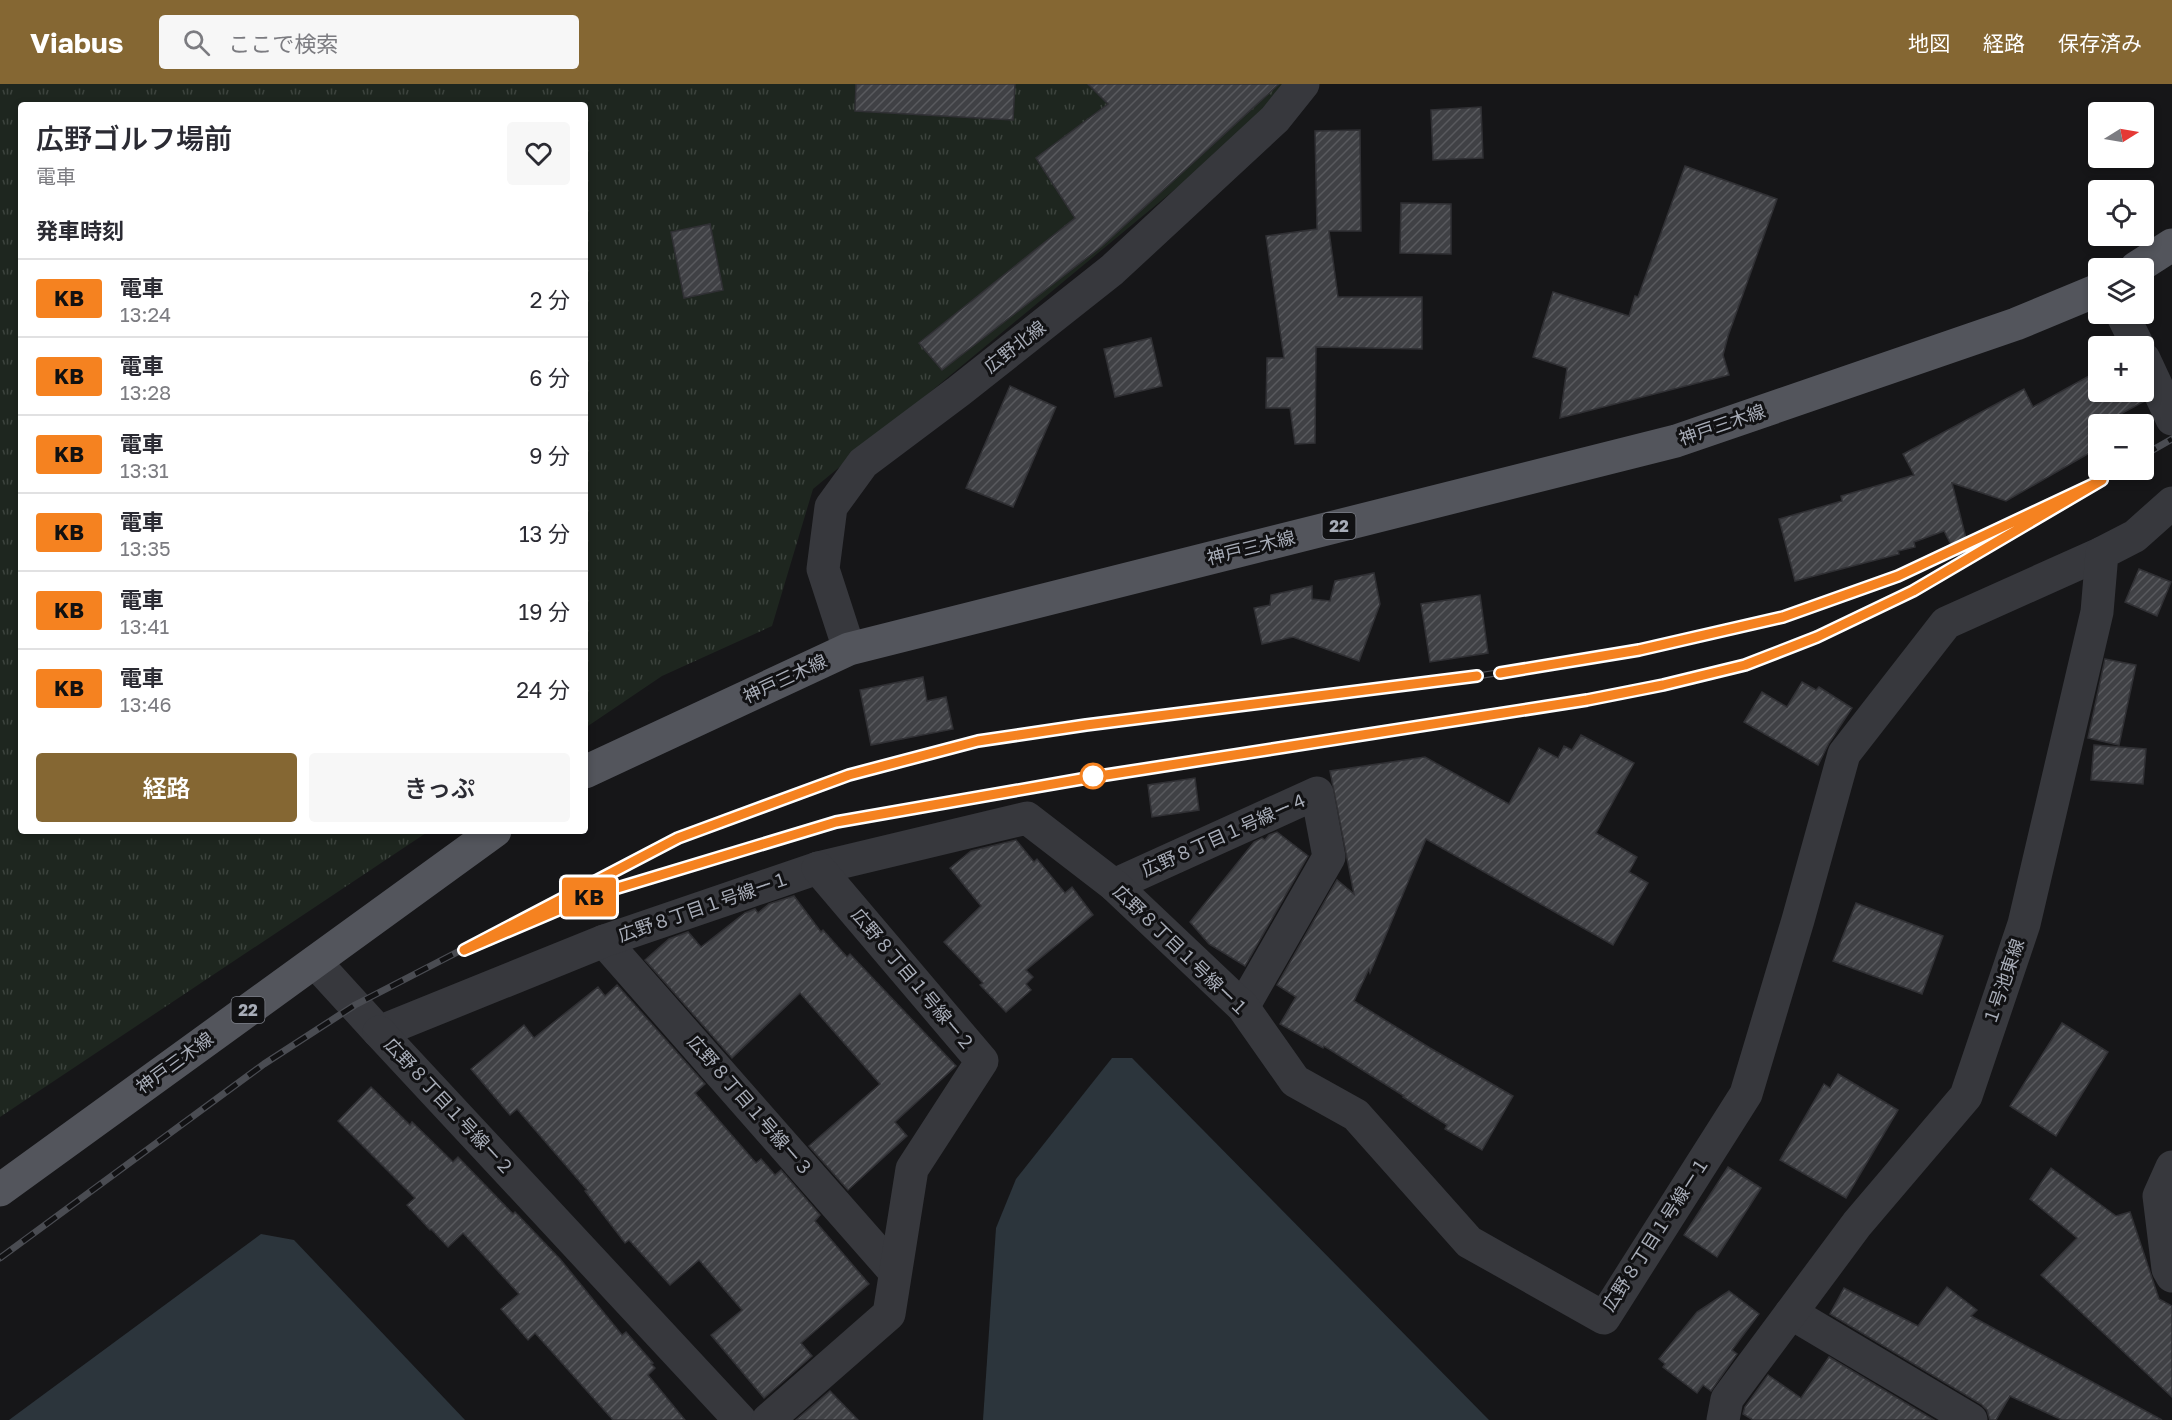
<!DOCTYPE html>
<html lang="ja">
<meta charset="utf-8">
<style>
body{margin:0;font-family:"Golos Text","Noto Sans JP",sans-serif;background:#f7f7f7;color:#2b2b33;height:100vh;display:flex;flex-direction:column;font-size:22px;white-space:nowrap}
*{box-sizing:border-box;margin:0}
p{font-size:20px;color:#7c7c81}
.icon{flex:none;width:33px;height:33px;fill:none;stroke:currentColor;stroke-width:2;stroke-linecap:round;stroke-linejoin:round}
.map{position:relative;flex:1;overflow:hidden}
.drawer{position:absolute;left:18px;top:18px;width:570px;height:732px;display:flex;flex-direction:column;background:#fff;border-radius:6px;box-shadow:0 3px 9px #0003}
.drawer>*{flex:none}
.badge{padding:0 12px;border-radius:4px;font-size:21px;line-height:39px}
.needle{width:39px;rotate:79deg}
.buttons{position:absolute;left:2088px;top:18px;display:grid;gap:12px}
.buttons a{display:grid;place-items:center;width:66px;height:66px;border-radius:6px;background:#fff;box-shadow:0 3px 9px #0003;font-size:30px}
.map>.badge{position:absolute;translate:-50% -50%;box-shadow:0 0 0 3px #fff}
h2{padding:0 18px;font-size:22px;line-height:54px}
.round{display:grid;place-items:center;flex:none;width:63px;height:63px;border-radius:6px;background:#f7f7f7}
.head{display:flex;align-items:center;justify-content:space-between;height:102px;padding:0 18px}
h1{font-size:28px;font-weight:600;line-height:45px}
.primary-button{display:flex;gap:12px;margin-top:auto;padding:12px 18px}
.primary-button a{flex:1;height:69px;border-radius:6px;background:#856733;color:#fff;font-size:24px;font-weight:600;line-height:69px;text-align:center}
.primary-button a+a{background:#f7f7f7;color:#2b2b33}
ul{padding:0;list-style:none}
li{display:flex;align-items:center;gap:18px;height:78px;padding:0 18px;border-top:2px solid #e1e1e2}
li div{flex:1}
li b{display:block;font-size:22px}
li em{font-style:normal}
li .badge{min-width:66px;font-weight:700;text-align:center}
header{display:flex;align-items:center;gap:36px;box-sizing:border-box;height:84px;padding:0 30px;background:#856733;color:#fff}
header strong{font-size:28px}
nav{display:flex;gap:33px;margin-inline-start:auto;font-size:21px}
.search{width:420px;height:54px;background:#f7f7f7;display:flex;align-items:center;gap:15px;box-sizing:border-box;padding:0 21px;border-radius:6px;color:#7c7c81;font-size:22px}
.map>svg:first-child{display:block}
</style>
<header>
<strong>Viabus</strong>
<div class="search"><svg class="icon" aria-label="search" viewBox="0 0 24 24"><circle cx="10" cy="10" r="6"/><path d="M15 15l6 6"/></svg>ここで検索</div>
<nav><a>地図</a><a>経路</a><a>保存済み</a></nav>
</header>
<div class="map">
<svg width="2172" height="1336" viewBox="0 0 2172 1336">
<defs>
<pattern id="grass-tufts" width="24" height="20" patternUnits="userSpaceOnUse" patternTransform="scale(1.5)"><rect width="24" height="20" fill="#1e261f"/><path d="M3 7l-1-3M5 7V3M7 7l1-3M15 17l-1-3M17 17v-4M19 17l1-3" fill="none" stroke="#3c433d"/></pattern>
<pattern id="building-hatch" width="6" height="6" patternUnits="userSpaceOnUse" patternTransform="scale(1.5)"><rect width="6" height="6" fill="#404145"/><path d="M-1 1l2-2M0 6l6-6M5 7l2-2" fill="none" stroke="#595a5e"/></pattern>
</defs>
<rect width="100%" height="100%" fill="#161618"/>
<polygon fill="url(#grass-tufts)" points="0,0 1287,0 1255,39 813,405 772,542 662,592 585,644 585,21 21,21 21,747 429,747 0,1033"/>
<g fill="#2c353c">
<polygon points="1112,974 1132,974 1489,1336 983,1336 996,1144 1016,1095"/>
<polygon points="261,1150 294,1156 465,1336 9,1336"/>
</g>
<g fill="url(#building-hatch)" stroke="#303034" stroke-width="1.5">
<polygon points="856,0 1015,0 1013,36 855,27"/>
<polygon points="1088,0 1279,0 1102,162 942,286 919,259 1075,134 1036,74 1108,20"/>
<polygon points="1481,23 1483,74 1433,76 1431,26"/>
<polygon points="1360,46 1361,147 1329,147 1338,213 1422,213 1422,265 1316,263 1315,359 1295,360 1290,324 1266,324 1267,274 1284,274 1266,152 1317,145 1315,47"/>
<polygon points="1685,82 1777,115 1728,252 1723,271 1729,291 1560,334 1567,284 1533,273 1553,208 1629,232 1635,212 1638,213"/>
<polygon points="1401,119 1451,120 1451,170 1400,169"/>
<polygon points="710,140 723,206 684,214 671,148"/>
<polygon points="1151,254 1162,302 1115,313 1104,265"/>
<polygon points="2098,287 2098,308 2138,308 2143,318 2102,340 2098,340 2098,364 2006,417 1952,399 1970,470 1958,474 1944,447 1914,458 1915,463 1898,467 1899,470 1795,497 1779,435 1842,417 1841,412 1914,391 1903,370 2024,305 2033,323"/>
<polygon points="1010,302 1056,323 1013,423 966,404"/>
<polygon points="2139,485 2171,498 2157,532 2125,518"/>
<polygon points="1374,489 1380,520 1359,577 1293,553 1262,560 1254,524 1270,521 1271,511 1312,502 1312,515 1330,517 1335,497"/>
<polygon points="1480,511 1488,569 1430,578 1421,520"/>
<polygon points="2105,575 2136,581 2119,661 2088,654"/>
<polygon points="923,593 927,617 946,613 953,645 871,661 860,606"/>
<polygon points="1802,598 1816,606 1819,603 1852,624 1829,659 1818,681 1744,638 1762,608 1787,623"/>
<polygon points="1581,651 1634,679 1596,749 1637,773 1629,788 1648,799 1613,861 1426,755 1370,889 1369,885 1354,917 1430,964 1513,1012 1482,1066 1445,1045 1447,1041 1403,1013 1404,1012 1324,962 1323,964 1280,940 1296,913 1277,901 1337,796 1354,810 1330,687 1425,673 1509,720 1539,664 1558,674 1564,662 1572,666"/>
<polygon points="2094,661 2146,665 2143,700 2091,696"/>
<polygon points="1195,694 1199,726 1152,733 1148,701"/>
<polygon points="1277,748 1308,772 1245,882 1209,860 1190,838 1254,758 1262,754 1265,756 1269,751"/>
<polygon points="1016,756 1034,778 1037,775 1065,809 1072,803 1093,831 1026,886 1033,893 1026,900 1031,906 1006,928 980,901 983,899 944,858 981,822 950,784 971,767"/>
<polygon points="794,812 821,848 823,846 847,873 850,870 956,982 895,1038 907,1052 848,1106 809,1062 880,1000 800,909 732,974 645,876 669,855 688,848 701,863 745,829 755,825 758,829 769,820"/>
<polygon points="1856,819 1943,852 1922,910 1833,877"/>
<polygon points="617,901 705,1000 695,1009 756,1079 761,1075 775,1091 781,1086 820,1131 815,1137 869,1200 801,1259 812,1272 764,1314 711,1251 742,1226 699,1176 670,1201 629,1156 625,1159 585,1107 587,1106 517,1025 510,1031 471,985 524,941 534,954 598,903 605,912"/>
<polygon points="2062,939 2108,968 2056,1052 2010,1022"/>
<polygon points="1838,990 1898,1026 1846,1114 1780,1076 1824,1000 1830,1004"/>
<polygon points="371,1003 410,1041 412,1038 453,1078 458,1073 513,1130 515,1128 560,1175 622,1251 626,1248 653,1279 651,1280 655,1284 648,1291 685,1336 613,1336 535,1249 528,1256 501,1225 519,1210 463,1149 448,1163 431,1145 430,1146 407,1121 415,1114 338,1037"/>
<polygon points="1728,1083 1761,1104 1717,1173 1684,1151"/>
<polygon points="2051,1084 2116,1132 2130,1128 2159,1215 2172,1222 2172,1313 2041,1191 2077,1154 2030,1115"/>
<polygon points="1947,1203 1977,1226 1971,1232 2162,1336 2062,1336 2010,1312 1996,1336 1990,1336 1987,1326 1981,1320 1830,1230 1844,1204 1918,1242"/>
<polygon points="1729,1207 1759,1230 1732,1266 1737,1270 1711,1307 1703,1301 1697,1309 1663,1283 1665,1280 1659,1275 1697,1228"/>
<polygon points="1829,1273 1934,1336 1753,1336 1743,1330 1745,1323 1768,1291 1801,1314"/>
<polygon points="830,1307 858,1336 796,1336"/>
</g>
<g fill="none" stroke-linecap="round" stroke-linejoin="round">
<g stroke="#37383d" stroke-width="33">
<polyline points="849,565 823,485 831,423 863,379 959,307 1112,186 1275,35 1303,0"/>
<polyline points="1114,801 1317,709 1329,773 1243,923"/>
<polyline points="604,857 895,1188"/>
<polyline points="315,878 379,948 604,857 818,784 1027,734 1114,801 1243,923 1295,997 1356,1031 1469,1158 1604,1234 1746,1010 1798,836 1844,670 1946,539 2102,469"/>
<polyline points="379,948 740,1336"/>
<polyline points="2172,1083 2159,1112 2168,1185 2172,1192"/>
<polyline points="1791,1229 1971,1336"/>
<polyline points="768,1336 889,1230 912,1085 982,977 818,784"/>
<polyline points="1723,1336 1727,1315 1857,1140 1966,1012 2024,840 2097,528 2102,469 2135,452 2172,419"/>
</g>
<g stroke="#37383d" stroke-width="33">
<polyline points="2122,230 2138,262"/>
<polyline points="2144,275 2172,335"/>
</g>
<g stroke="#53555c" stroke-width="33">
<polyline points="2136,184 2172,161"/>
<polyline points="585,688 849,565 1676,357 2016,240 2098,206"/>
<polyline points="0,1106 495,747"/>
</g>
<g stroke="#4a4c52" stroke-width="7">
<g id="rail">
<polyline points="2144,371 2172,355"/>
<polyline points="2096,399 2119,386"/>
<polyline points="557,826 591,812 836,738 1093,693 1587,616 1663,601 1745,581 1817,553 1913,507 2031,437"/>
<polyline points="0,1174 264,980 355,921 678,754 849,691 978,657 1086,641 1453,596 1639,566 1783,533 1898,491 2102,396"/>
</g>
</g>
<use href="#rail" stroke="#111113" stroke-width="4.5" stroke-dasharray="14" stroke-linecap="butt"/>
</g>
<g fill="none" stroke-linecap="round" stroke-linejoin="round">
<g stroke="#fff" stroke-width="14">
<polyline id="line" points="1477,592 1086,641 978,657 849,691 678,754 464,866 591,812 836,738 1093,693 1587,616 1663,601 1745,581 1817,553 1913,507 2102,396 1898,492 1783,533 1639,566 1500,589"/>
</g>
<use href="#line" stroke="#f58220" stroke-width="9"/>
</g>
<circle fill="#fff" stroke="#f58220" stroke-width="3" cx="1093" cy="692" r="12"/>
<g text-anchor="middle" stroke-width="6" stroke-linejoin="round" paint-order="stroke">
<g fill="#111113" stroke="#7b7e86" stroke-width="1.5">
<rect x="1322.5" y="429" width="33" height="26" rx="4.5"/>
<rect x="231.5" y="913" width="33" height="26" rx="4.5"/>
</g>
<g font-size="16" font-weight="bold" fill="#a8adb8">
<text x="1339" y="448">22</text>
<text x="248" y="932">22</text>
</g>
<g font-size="18" fill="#a8adb8" stroke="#111113">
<text transform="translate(1015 263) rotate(-38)" y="6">広野北線</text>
<text transform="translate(1722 341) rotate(-19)" y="6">神戸三木線</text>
<text transform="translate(1251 464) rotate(-14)" y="6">神戸三木線</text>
<text transform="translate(785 595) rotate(-25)" y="6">神戸三木線</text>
<text transform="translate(1225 751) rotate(-24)" y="6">広野８丁目１号線ー４</text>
<text transform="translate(704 823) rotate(-19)" y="6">広野８丁目１号線ー１</text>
<text transform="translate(1181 867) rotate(44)" y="6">広野８丁目１号線ー１</text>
<text transform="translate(913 896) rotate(50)" y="6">広野８丁目１号線ー２</text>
<text transform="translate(2004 898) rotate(-71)" y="6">１号池東線</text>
<text transform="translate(175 979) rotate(-36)" y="6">神戸三木線</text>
<text transform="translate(750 1022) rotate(49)" y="6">広野８丁目１号線ー３</text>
<text transform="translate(449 1023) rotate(47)" y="6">広野８丁目１号線ー２</text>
<text transform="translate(1656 1150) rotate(-57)" y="6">広野８丁目１号線ー１</text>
</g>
</g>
</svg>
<div class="buttons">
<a><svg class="needle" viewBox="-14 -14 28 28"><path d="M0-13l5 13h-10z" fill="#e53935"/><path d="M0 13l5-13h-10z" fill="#7c7c81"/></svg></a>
<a><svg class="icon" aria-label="locate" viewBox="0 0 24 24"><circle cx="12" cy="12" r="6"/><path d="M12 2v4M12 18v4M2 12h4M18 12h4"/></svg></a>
<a><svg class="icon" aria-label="layers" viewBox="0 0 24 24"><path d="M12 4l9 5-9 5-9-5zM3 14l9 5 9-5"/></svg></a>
<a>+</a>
<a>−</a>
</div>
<b class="badge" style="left:589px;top:813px;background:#f58220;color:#111">KB</b>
<section class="drawer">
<div class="head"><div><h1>広野ゴルフ場前</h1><p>電車</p></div><a class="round"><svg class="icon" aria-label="heart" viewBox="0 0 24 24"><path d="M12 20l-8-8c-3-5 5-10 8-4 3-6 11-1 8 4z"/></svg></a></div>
<h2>発車時刻</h2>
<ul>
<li><span class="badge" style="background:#f58220;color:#111">KB</span><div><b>電車</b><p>13:24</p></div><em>2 分</em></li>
<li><span class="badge" style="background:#f58220;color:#111">KB</span><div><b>電車</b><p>13:28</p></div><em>6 分</em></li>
<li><span class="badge" style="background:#f58220;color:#111">KB</span><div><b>電車</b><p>13:31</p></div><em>9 分</em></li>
<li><span class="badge" style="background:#f58220;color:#111">KB</span><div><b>電車</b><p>13:35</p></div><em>13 分</em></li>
<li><span class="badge" style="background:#f58220;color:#111">KB</span><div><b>電車</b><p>13:41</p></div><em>19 分</em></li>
<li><span class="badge" style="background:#f58220;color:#111">KB</span><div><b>電車</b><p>13:46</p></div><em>24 分</em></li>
</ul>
<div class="primary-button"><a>経路</a><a>きっぷ</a></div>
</section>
</div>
